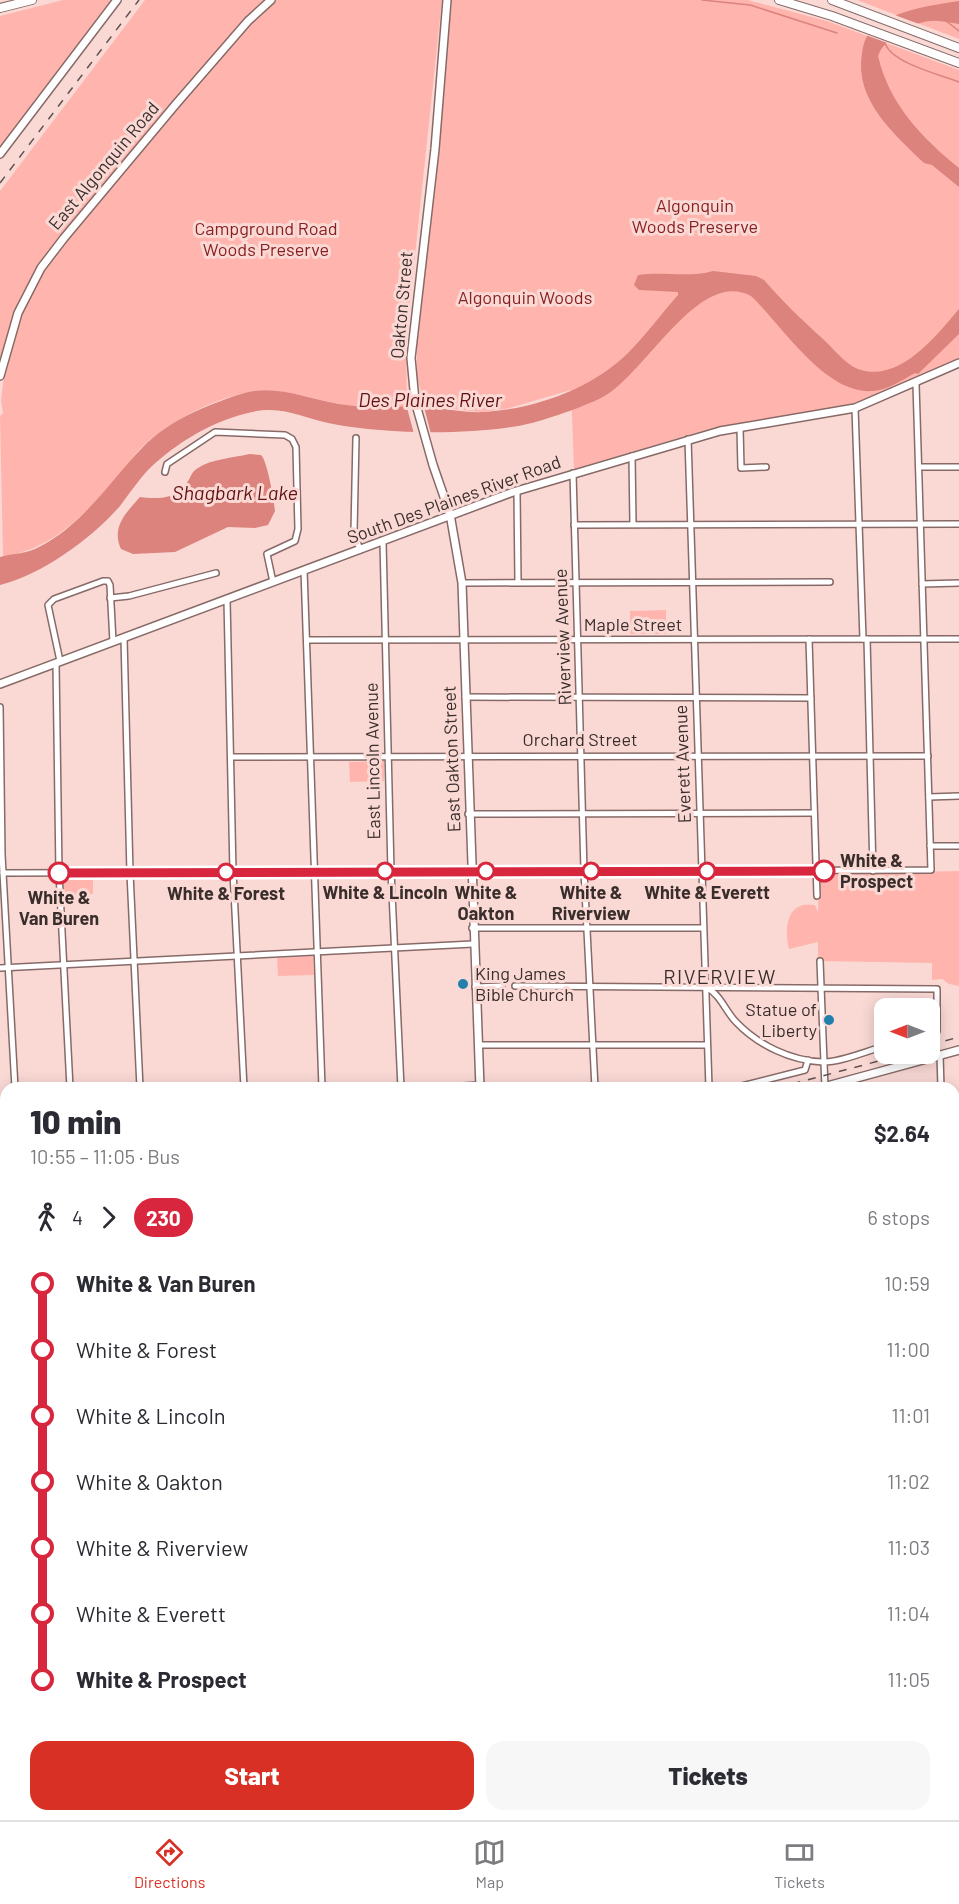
<!DOCTYPE html>
<meta charset="utf-8">
<style>
body{margin:0;font-family:Barlow,sans-serif;background:#f7f7f7;color:#2b2b33;height:100vh;display:flex;flex-direction:column;font-size:22px;white-space:nowrap}
*{box-sizing:border-box;margin:0}
p{font-size:20px;color:#7c7c81}
.icon{flex:none;width:33px;height:33px;fill:none;stroke:currentColor;stroke-width:2;stroke-linecap:round;stroke-linejoin:round}
.map{position:relative;flex:1;overflow:hidden}
.panel{position:absolute;left:0px;top:1082px;width:960px;height:740px;display:flex;flex-direction:column;background:#fff;border-radius:18px 18px 0 0;box-shadow:0 3px 15px #0003}
.panel>*{flex:none}
.badge{padding:0 12px;border-radius:20px;font-size:21px;line-height:39px}
.needle{width:39px;rotate:270deg}
.controls{position:absolute;left:874px;top:998px;display:grid;gap:12px}
.controls a{display:grid;place-items:center;width:66px;height:66px;border-radius:12px;background:#fff;box-shadow:0 3px 15px #0003;font-size:30px}
.map>.badge{position:absolute;translate:-50% -50%;box-shadow:0 0 0 3px #fff}
.legs{display:flex;align-items:center;gap:9px;height:66px;padding:0 30px;font-size:20px}
.legs p{margin-inline-start:auto}
.summary{display:flex;align-items:center;justify-content:space-between;height:102px;padding:0 30px}
h1{font-size:33px;font-weight:800;line-height:45px}
.action{display:flex;gap:12px;margin-top:auto;padding:12px 30px}
.action a{flex:1;height:69px;border-radius:18px;background:#d93025;color:#fff;font-size:24px;font-weight:800;line-height:69px;text-align:center}
.action a+a{background:#f7f7f7;color:#2b2b33}
ul{padding:0 30px;list-style:none}
li{display:flex;align-items:center;gap:21px;height:66px;font-size:22px}
li i{display:grid;place-items:center;width:9px;height:100%;margin:0 8px;background:currentColor}
li i::after{content:'';width:15px;height:15px;margin:-8px;border:4px solid;border-radius:50%;background:#fff}
li p{margin-inline-start:auto}
li:first-child i{background:linear-gradient(#0000 50%,currentColor 0)}
li:last-child i{background:linear-gradient(currentColor 50%,#0000 0)}
.menu{display:flex;justify-content:space-around;align-items:center;height:84px;border-top:2px solid #e1e1e2;background:#fff;font-size:16px;color:#7c7c81}
.menu a{display:grid;justify-items:center;gap:3px}
.menu .active{color:#d93025}
.map>svg:first-child{display:block}
</style>
<div class="map">
<svg width="959" height="1820" viewBox="0 0 959 1820">
<rect width="100%" height="100%" fill="#fad9d5"/>
<g fill="#ffb5ae">
<polygon points="63,0 111,0 0,148 0,16"/>
<polygon points="145,0 265,0 46,254 17,306 0,361 0,191"/>
<path d="M275,0H442L406,340L407,407C385,407 361,408 339,404C309,399 276,385 245,393C209,401 173,420 145,444C134,454 126,468 116,479C86,514 50,551 3,556L0,416L3,413L1,400L6,360L22,310L44,269L78,225L253,20Z"/>
<polygon points="452,0 748,0 827,21 959,70 959,358 891,390 849,406 709,429 574,469 571,390 506,409 481,412 424,406 417,376 417,331"/>
<polygon points="857,0 959,0 959,39"/>
<polygon points="666,610 666,634 630,634 630,611"/>
<polygon points="384,761 384,781 350,782 349,762"/>
<path d="M959,871V986L949,984L942,979L932,980V963L818,961V942L789,949C784,929 786,900 815,905L818,912L819,874Z"/>
<polygon points="93,876 93,894 63,895 62,877"/>
<polygon points="313,956 314,975 278,976 277,958"/>
<polygon points="814,1815 885,1815 885,1819 801,1820"/>
<polygon points="959,1816 959,1820 907,1820 907,1818"/>
</g>
<g fill="#db837c">
<path d="M959,1V24C950,23 940,20 931,21C913,22 884,38 878,56C889,104 922,138 959,168V187L932,165L924,163C894,134 854,100 862,53C864,39 868,31 880,23C903,9 933,5 959,1Z"/>
<path d="M713,271L756,276L764,280C783,302 802,320 823,339C833,348 845,364 858,369C899,384 936,336 959,309V334L918,374L915,373C902,380 888,390 873,391C825,395 782,325 751,296C697,267 643,380 599,399C577,409 541,422 518,426C463,435 386,434 333,424C299,418 282,403 244,414C209,423 177,443 151,467C139,479 130,493 120,506C91,539 43,574 0,585V557C13,553 27,554 39,547C83,525 110,481 143,447C169,420 207,405 241,394C273,383 308,399 339,404C368,409 397,405 425,407C444,408 464,413 484,412C534,409 592,389 628,353C646,335 661,314 678,295V292L639,290L634,285L638,275C662,271 689,278 713,271Z"/>
<path d="M249,454L261,455C267,460 274,500 275,511L268,525L255,528L228,527L175,552L133,554L121,549C111,527 126,513 140,497C156,499 176,500 187,483C191,477 191,472 198,468C211,459 233,458 249,454Z"/>
</g>
<g fill="#fad9d5">
<polygon points="892,14 919,24 890,44 863,34 878,21"/>
<polygon points="423,403 431,434 414,434 406,404"/>
</g>
<g fill="none" stroke-linecap="round" stroke-linejoin="round">
<g stroke="#db837c" stroke-width="1.5">
<polyline points="702,0 750,5 837,33"/>
<polyline points="946,21 959,31"/>
<path d="M885,43C891,63 941,75 959,82"/>
</g>
<g stroke="#876a67" stroke-width="8">
<g id="minor">
<polyline points="855,408 863,639"/>
<polyline points="740,428 741,468 766,467"/>
<polyline points="356,438 354,532 360,550"/>
<polyline points="688,439 709,1088"/>
<polyline points="632,456 633,524"/>
<polyline points="919,467 959,467"/>
<polyline points="165,472 167,464 215,432 285,435 292,439 296,447 298,529 295,541 267,554 273,582"/>
<polyline points="573,473 584,871 595,1088"/>
<polyline points="517,491 518,582"/>
<polyline points="574,525 959,524"/>
<polyline points="383,542 391,871 401,1088"/>
<polyline points="304,570 322,1088"/>
<polyline points="462,583 830,582"/>
<polyline points="922,584 959,583"/>
<polyline points="110,598 129,596 216,573"/>
<polyline points="227,600 233,872 244,1088"/>
<polyline points="124,638 130,873 140,1088"/>
<polyline points="809,639 817,896"/>
<polyline points="867,639 873,871"/>
<polyline points="307,640 959,639"/>
<polyline points="60,661 48,605 54,599 103,581 108,581 110,585 113,642"/>
<polyline points="56,663 59,873 70,1088"/>
<polyline points="465,697 811,698"/>
<polyline points="0,707 2,855 15,1088"/>
<polyline points="232,757 928,756"/>
<polyline points="929,797 959,796"/>
<polyline points="468,814 814,813"/>
<polyline points="930,846 959,846"/>
<polyline points="3,873 931,870 916,384"/>
<polyline points="472,928 703,928"/>
<polyline points="820,961 825,1088"/>
<polyline points="0,968 473,944"/>
<polyline points="515,986 937,989 937,1031 930,1033"/>
<polyline points="475,987 502,986"/>
<path d="M707,988C720,994 726,1012 736,1022C758,1045 791,1061 823,1062C842,1062 866,1051 885,1046"/>
<polyline points="478,1045 707,1045"/>
<polyline points="940,1055 941,1088"/>
<polyline points="428,1088 480,1085"/>
<polyline points="734,1088 805,1070 808,1060"/>
<polyline points="954,1104 959,1104"/>
<polyline points="0,1110 6,1109"/>
<polyline points="954,1160 959,1160"/>
<polyline points="954,1218 959,1218"/>
<polyline points="954,1278 959,1278"/>
<polyline points="954,1385 959,1496"/>
<polyline points="0,1415 6,1415"/>
<polyline points="0,1491 6,1491"/>
<polyline points="954,1539 959,1538"/>
<polyline points="0,1567 6,1567"/>
<polyline points="954,1624 959,1624"/>
<polyline points="0,1626 6,1626"/>
<polyline points="954,1683 959,1683"/>
<polyline points="0,1684 6,1684"/>
<polyline points="0,1742 6,1742"/>
<polyline points="49,1815 50,1820"/>
<polyline points="281,1815 281,1820"/>
<polyline points="454,1815 454,1820"/>
<polyline points="481,1815 482,1820"/>
</g>
</g>
<g stroke="#876a67" stroke-width="10">
<g id="major">
<polyline points="447,0 435,149 411,358 415,401 433,465 450,514 462,583 480,1088"/>
<polyline points="0,154 117,0"/>
<polyline points="0,376 18,313 41,268 64,238 176,104 248,21 271,0"/>
<polyline points="0,684 513,492 720,431 855,408 959,363"/>
<polyline points="820,1088 959,1050"/>
<polyline points="954,1338 959,1338"/>
<polyline points="0,1339 6,1339"/>
<polyline points="512,1815 512,1820"/>
</g>
</g>
<g stroke="#876a67" stroke-width="10">
<g id="highway">
<polyline points="779,0 832,16 959,63"/>
<polyline points="832,0 959,48"/>
<polyline points="0,8 32,0"/>
</g>
</g>
<use href="#minor" stroke="#fff" stroke-width="5"/>
<use href="#major" stroke="#fff" stroke-width="7"/>
<use href="#highway" stroke="#fff" stroke-width="8"/>
<g stroke="#61504e" stroke-width="1.5" stroke-dasharray="8 8" stroke-linecap="butt">
<polyline points="0,183 139,0"/>
<polyline points="930,1045 959,1037"/>
<polyline points="777,1088 909,1053"/>
<polyline points="0,1262 6,1260"/>
</g>
</g>
<g fill="none" stroke-linecap="round" stroke-linejoin="round">
<g stroke="#fff" stroke-width="14">
<polyline id="line-1" points="59,873 824,871"/>
</g>
<use href="#line-1" stroke="#d7263d" stroke-width="9"/>
</g>
<g fill="#fff" stroke="#d7263d" stroke-width="3">
<circle cx="385" cy="871" r="8"/>
<circle cx="486" cy="871" r="8"/>
<circle cx="591" cy="871" r="8"/>
<circle cx="707" cy="871" r="8"/>
<circle cx="824" cy="871" r="10"/>
<circle cx="226" cy="872" r="8"/>
<circle cx="59" cy="873" r="10"/>
</g>
<g fill="#207fab" stroke="#fad9d5" stroke-width="2">
<circle cx="463" cy="984" r="6"/>
<circle cx="829" cy="1020" r="6"/>
</g>
<g text-anchor="middle" stroke-width="6" stroke-linejoin="round" paint-order="stroke">
<g font-size="18" fill="#3a2e2c" stroke="#fad9d5">
<text transform="translate(104 166) rotate(-50)" y="6">East Algonquin Road</text>
<text transform="translate(402 305) rotate(-85)" y="6">Oakton Street</text>
<text transform="translate(454 500) rotate(-20)" y="6">South Des Plaines River Road</text>
<text x="633" y="631">Maple Street</text>
<text transform="translate(563 637) rotate(-92)" y="6">Riverview Avenue</text>
<text x="580" y="746">Orchard Street</text>
<text transform="translate(452 759) rotate(-92)" y="6">East Oakton Street</text>
<text transform="translate(373 761) rotate(-91)" y="6">East Lincoln Avenue</text>
<text transform="translate(683 764) rotate(-92)" y="6">Everett Avenue</text>
</g>
<g font-size="18" fill="#882022" stroke="#fad9d5">
<text x="695" y="212">Algonquin<tspan x="695" dy="21">Woods Preserve</tspan></text>
<text x="266" y="235">Campground Road<tspan x="266" dy="21">Woods Preserve</tspan></text>
<text x="525" y="304">Algonquin Woods</text>
</g>
<g font-size="18" font-weight="bold" fill="#3a2e2c" stroke="#fad9d5">
<text x="840" y="867" text-anchor="start">White &amp;<tspan x="840" dy="21">Prospect</tspan></text>
<text x="385" y="899">White &amp; Lincoln</text>
<text x="486" y="899">White &amp;<tspan x="486" dy="21">Oakton</tspan></text>
<text x="591" y="899">White &amp;<tspan x="591" dy="21">Riverview</tspan></text>
<text x="707" y="899">White &amp; Everett</text>
<text x="226" y="900">White &amp; Forest</text>
<text x="59" y="904">White &amp;<tspan x="59" dy="21">Van Buren</tspan></text>
</g>
<g font-size="18" fill="#3a2e2c" stroke="#fad9d5" text-anchor="start">
<text x="475" y="980">King James<tspan x="475" dy="21">Bible Church</tspan></text>
<text x="817" y="1016" text-anchor="end">Statue of<tspan x="817" dy="21">Liberty</tspan></text>
</g>
<g font-size="20" font-style="italic" fill="#611114" stroke="#fad9d5">
<text x="430" y="407">Des Plaines River</text>
<text x="235" y="500">Shagbark Lake</text>
</g>
<g font-size="20" letter-spacing="1.5" fill="#3a2e2c" stroke="#fad9d5">
<text x="720" y="984">RIVERVIEW</text>
</g>
</g>
</svg>
<div class="controls">
<a><svg class="needle" viewBox="-14 -14 28 28"><path d="M0-13l5 13h-10z" fill="#e53935"/><path d="M0 13l5-13h-10z" fill="#7c7c81"/></svg></a>
</div>
<section class="panel">
<div class="summary"><div><h1>10 min</h1><p>10:55 – 11:05 · Bus</p></div><b>$2.64</b></div>
<div class="legs"><svg class="icon" aria-label="walk" viewBox="0 0 24 24"><circle cx="13" cy="4" r="2"/><path d="M13 8l-2 6 4 7M11 14l-3 7M7 12l3-4h3l4 4"/></svg>4<svg class="icon" aria-label="forward" viewBox="0 0 24 24"><path d="M9 5l7 7-7 7"/></svg><b class="badge" style="background:#d7263d;color:#fff">230</b><p>6 stops</p></div>
<ul>
<li><i style="color:#d7263d"></i><b>White &amp; Van Buren</b><p>10:59</p></li>
<li><i style="color:#d7263d"></i><span>White &amp; Forest</span><p>11:00</p></li>
<li><i style="color:#d7263d"></i><span>White &amp; Lincoln</span><p>11:01</p></li>
<li><i style="color:#d7263d"></i><span>White &amp; Oakton</span><p>11:02</p></li>
<li><i style="color:#d7263d"></i><span>White &amp; Riverview</span><p>11:03</p></li>
<li><i style="color:#d7263d"></i><span>White &amp; Everett</span><p>11:04</p></li>
<li><i style="color:#d7263d"></i><b>White &amp; Prospect</b><p>11:05</p></li>
</ul>
<div class="action"><a>Start</a><a>Tickets</a></div>
</section>
</div>
<nav class="menu">
<a class="active"><svg class="icon" aria-label="directions" viewBox="0 0 24 24"><path d="M12 3l9 9-9 9-9-9zM9 14v-3h6M13 9l2 2-2 2"/></svg>Directions</a>
<a><svg class="icon" aria-label="map" viewBox="0 0 24 24"><path d="M3 6l6-2 6 2 6-2v14l-6 2-6-2-6 2zM9 4v14M15 6v14"/></svg>Map</a>
<a><svg class="icon" aria-label="tickets" viewBox="0 0 24 24"><path d="M3 7h18v10H3zM15 7v10"/></svg>Tickets</a>
</nav>
